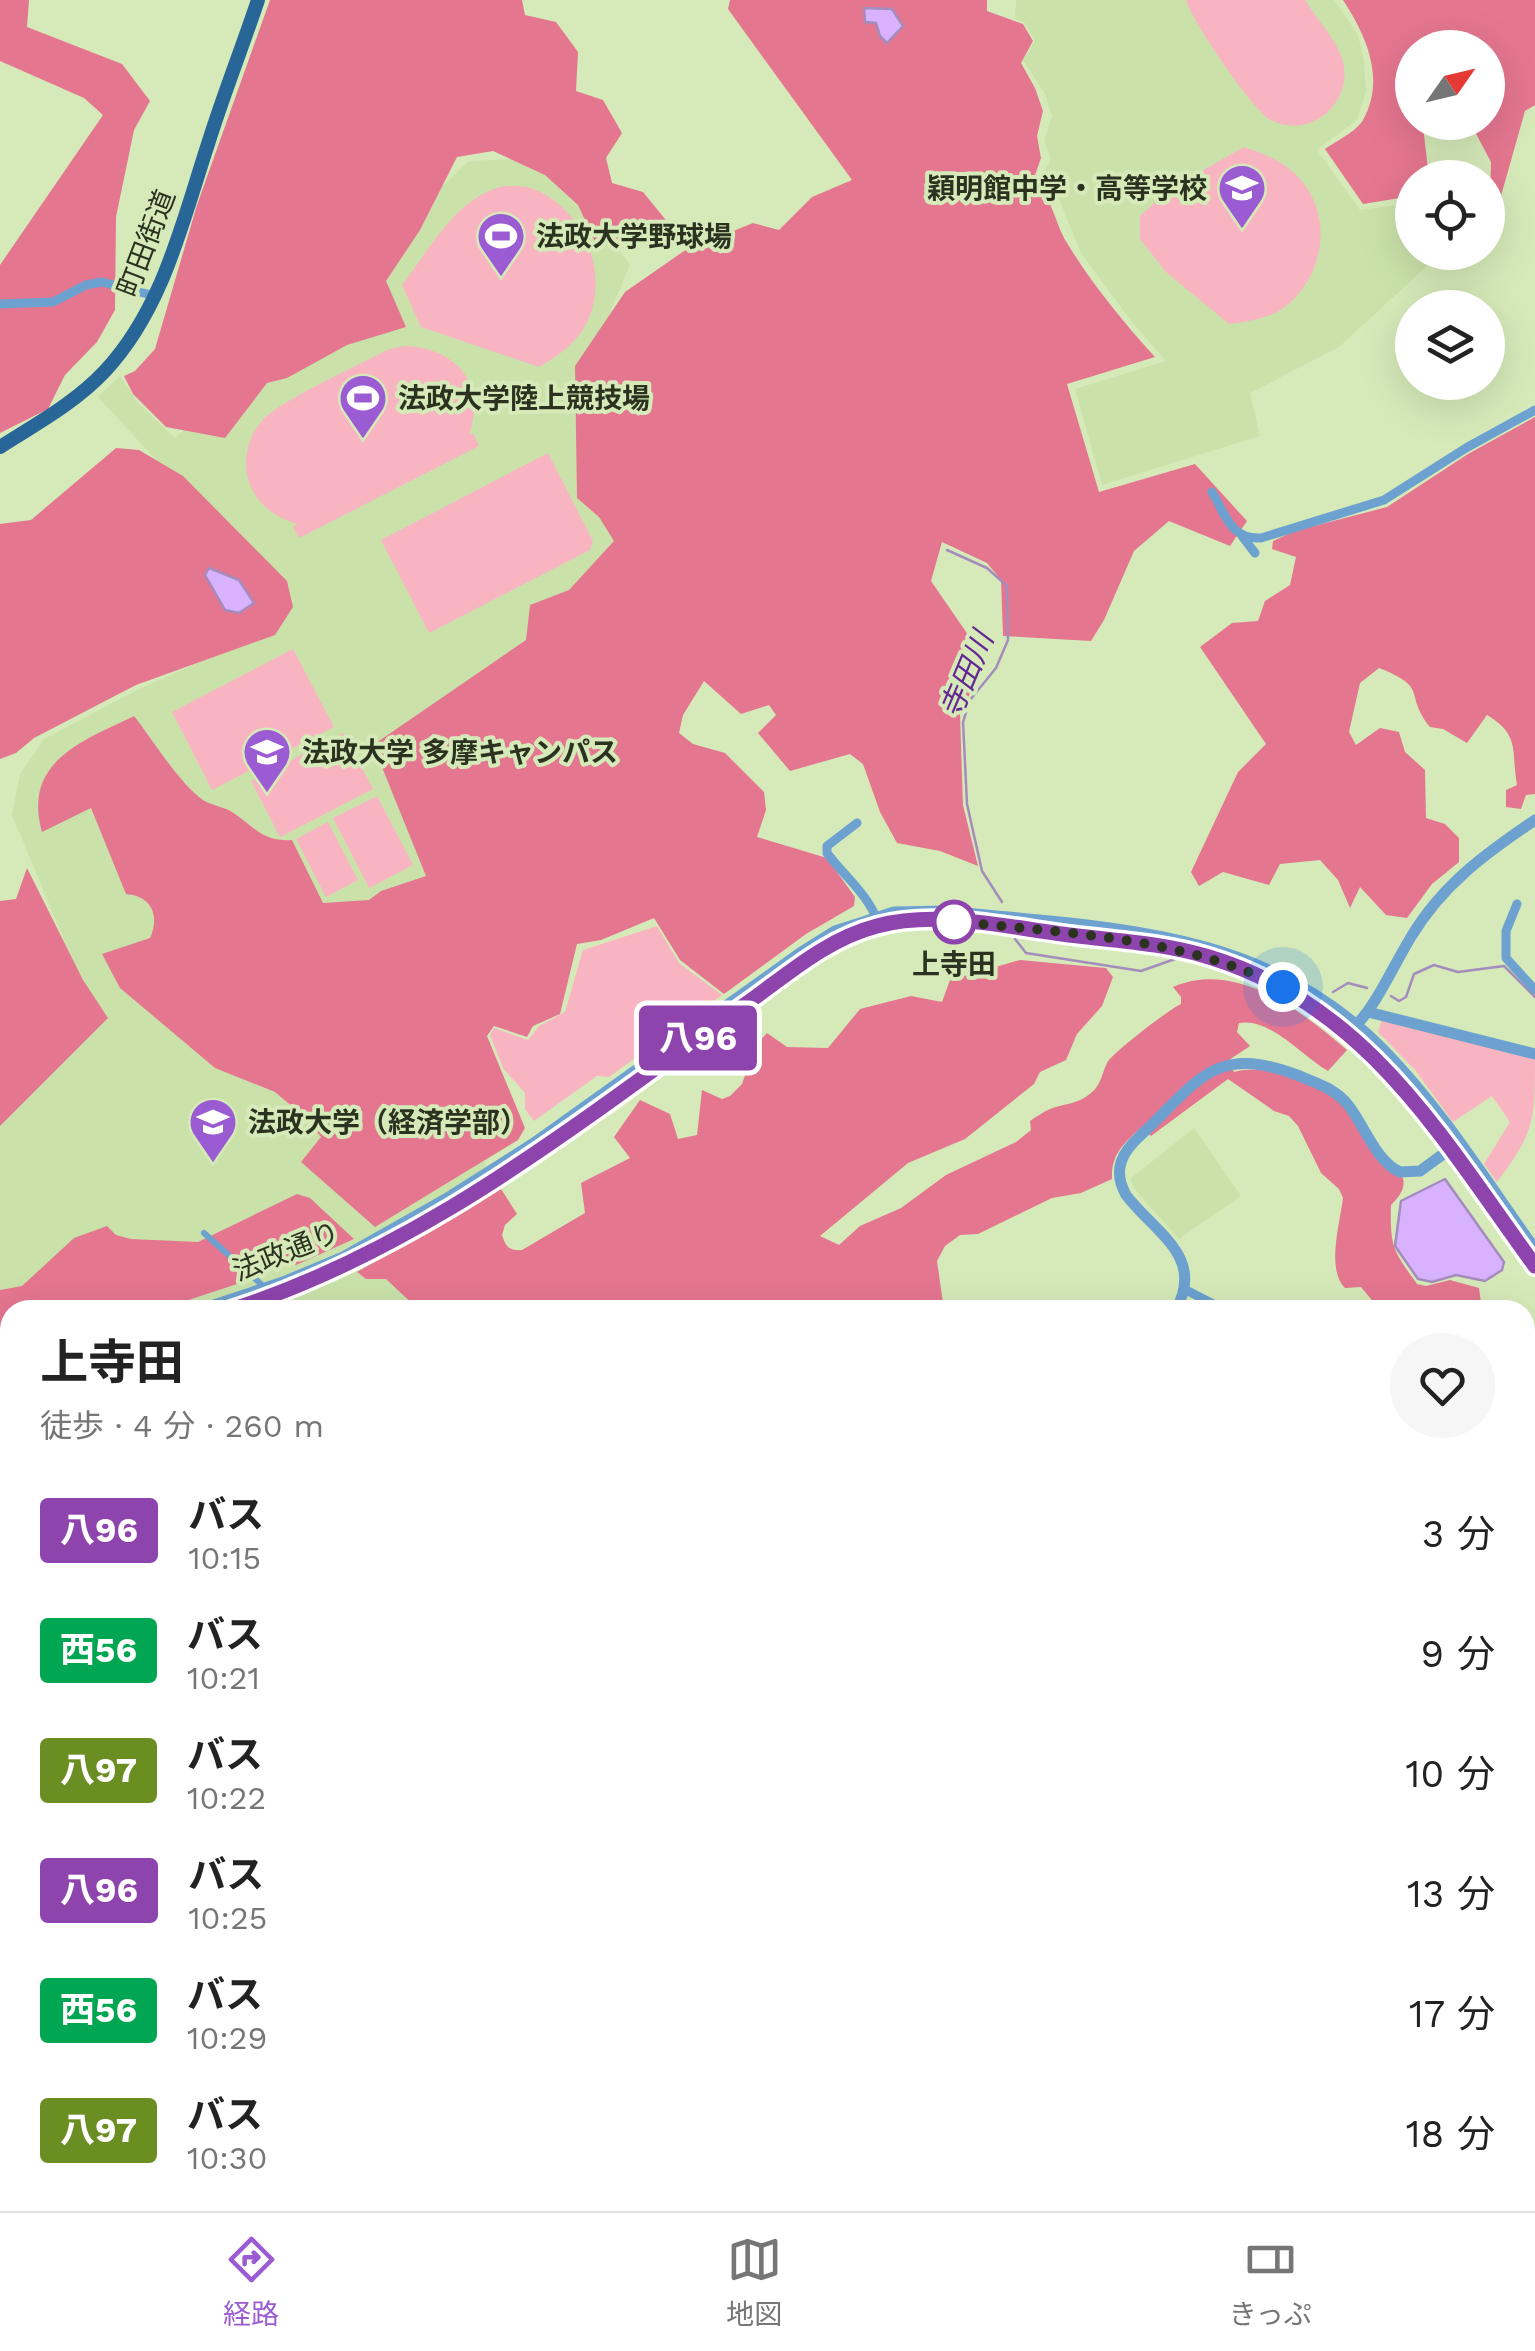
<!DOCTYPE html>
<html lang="ja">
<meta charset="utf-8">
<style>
body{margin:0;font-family:"Work Sans","Noto Sans JP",sans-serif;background:#f6f6f6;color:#222;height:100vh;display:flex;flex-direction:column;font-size:38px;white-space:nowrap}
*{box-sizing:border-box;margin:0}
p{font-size:32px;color:#767676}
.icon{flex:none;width:55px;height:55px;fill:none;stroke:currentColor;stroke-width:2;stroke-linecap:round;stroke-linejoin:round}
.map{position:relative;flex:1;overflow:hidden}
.panel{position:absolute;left:0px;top:1300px;width:1535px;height:912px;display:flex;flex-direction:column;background:#fff;border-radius:30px 30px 0 0;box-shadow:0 10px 40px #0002}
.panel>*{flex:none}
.badge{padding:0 20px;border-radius:8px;font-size:35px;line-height:65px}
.needle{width:65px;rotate:56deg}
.controls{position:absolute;left:1395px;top:30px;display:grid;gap:20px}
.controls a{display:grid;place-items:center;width:110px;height:110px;border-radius:50%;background:#fff;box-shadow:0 10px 40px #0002;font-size:50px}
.you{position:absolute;width:50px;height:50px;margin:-25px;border:8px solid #fff;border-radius:50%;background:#1a73e8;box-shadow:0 0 0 15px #1a73e833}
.map>.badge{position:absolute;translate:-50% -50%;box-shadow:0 0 0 5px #fff}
.round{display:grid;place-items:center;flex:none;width:105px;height:105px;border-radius:52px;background:#f6f6f6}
.headline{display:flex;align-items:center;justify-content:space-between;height:170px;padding:0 40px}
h1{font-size:48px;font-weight:700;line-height:75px}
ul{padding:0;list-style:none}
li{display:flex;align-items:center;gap:30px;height:120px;padding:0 40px}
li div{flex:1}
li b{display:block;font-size:38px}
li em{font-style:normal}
li .badge{min-width:110px;font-weight:700;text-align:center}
.tabs{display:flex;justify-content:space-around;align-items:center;height:140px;border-top:2px solid #e0e0e0;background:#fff;font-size:28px;color:#767676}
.tabs a{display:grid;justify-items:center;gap:5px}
.tabs .active{color:#9b5cd3}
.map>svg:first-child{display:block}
</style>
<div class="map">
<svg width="1535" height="2211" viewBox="0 0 1535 2211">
<rect width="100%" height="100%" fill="#d6eab9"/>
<g fill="#cae2aa">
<polygon points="1016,0 1334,0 1358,35 1364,60 1366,91 1357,120 1317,150 1360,210 1412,203 1412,252 1441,253 1339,347 1250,393 1260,436 1102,485 1075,389 1166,361 1131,321 1081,253 1055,190 1043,174 1051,159 1044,141 1052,116 1045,94 1023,60 1035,41 1025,23 1015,19"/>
<polygon points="551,157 630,265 583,377 647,584 460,1038 518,1140 484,1162 517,1214 502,1224 497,1239 564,1310 10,1310 10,1391 0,1397 0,1101 92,1007 12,815 20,774 44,739 139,689 271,631 157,461 98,397 120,376 138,403 175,438 469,161"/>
<polygon points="1194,1128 1241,1196 1179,1239 1137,1192 1130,1179"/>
<polygon points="163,2203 310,2203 309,2211 173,2211"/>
</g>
<g fill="#f9b4c1">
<path d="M1186,0H1305C1316,18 1335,38 1342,58C1356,102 1309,142 1269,119C1251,108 1192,21 1186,0Z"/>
<path d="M1244,147C1262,153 1278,159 1293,172C1335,209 1327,277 1282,309C1267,319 1246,322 1229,324L1166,272L1140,239V216L1170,189Z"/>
<path d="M504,186C511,186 520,186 527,187C583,203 613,276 585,326C574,345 558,356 539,367L421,327L402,285C430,249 457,196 504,186Z"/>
<path d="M405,346C456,348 487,383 469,435L473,433L479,446L299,538L293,527L297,524C274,517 255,503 248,479C243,458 248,437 262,421C278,401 362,364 389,349Z"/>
<polygon points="548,453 593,541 590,550 429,633 381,540"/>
<polygon points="293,649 334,727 212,790 172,712"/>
<polygon points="344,733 373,789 280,837 251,781"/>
<polygon points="377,796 413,865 369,888 333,818"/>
<polygon points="328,822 358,880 326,897 296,839"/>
<polygon points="657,926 679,963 722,995 609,1077 597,1076 534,1121 525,1109 525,1093 503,1068 490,1035 494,1028 528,1040 539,1026 565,1012 583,950"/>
<path d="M1382,1020L1535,1059C1535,1120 1535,1132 1497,1182L1484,1164L1510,1122L1492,1096L1453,1122L1415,1070L1378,1032Z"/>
<polygon points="1535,1330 1535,1386 1525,1379 1525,1344"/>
<polygon points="1525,1624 1535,1627 1535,1796 1525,1799"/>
<polygon points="1525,1936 1535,1939 1535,2211 364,2211 370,2202 1525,2202"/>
</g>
<g fill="#e57690" fill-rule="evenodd">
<polygon points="0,0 29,0 27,27 122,64 150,101 134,130 116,217 115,310 97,342 65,375 48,409 0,433 0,265 103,115 84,98 0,61"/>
<polygon points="270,0 522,0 525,15 556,22 578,52 576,91 603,100 622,133 606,158 612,183 643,192 674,230 627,248 596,244 578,205 545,175 493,151 457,157 420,230 386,281 406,327 347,345 287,378 267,383 225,438 166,427 133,394 124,376 135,371 155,349 197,205"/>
<path d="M730,0H987V11L1023,24L1033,41L1021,63L1035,88L1043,111L1037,136L1041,158L1033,181C1053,197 1054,222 1067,243C1092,284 1123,322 1155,357L1067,384L1099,492L1195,464L1247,521L1230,546L1169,521L1134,551L1104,620L1091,641L1003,636L1001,580L987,563L942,542L931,581L973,642L980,673L960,714L963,805L978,866L940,851L897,843L880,812L863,764L850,754L790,771L758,733L776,715L769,705L741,714L704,681L683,715L679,733L693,744L725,753L764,792L766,810L757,837L827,858L855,897L854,906L806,934L724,994L680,960L654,918L601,940L577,944L560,1014L533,1026L527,1037L494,1026L487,1036L525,1128L518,1140L375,1227L301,1162L321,1137L307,1119L275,1092L215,1068L120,988L102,954L150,938C160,916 152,896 126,894L91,808L42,832C22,761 83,741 134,716C153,740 179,783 203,800C212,806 223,806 232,812C255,827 262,842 292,840L323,903L369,900L381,891L426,876L373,745L526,640L530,605L569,590L614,541L599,517L577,498L575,366L625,292L684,251L753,223L779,230L812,197L852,180L728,9Z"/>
<path d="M1343,0H1535V105L1525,111L1497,210L1490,199L1491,162L1473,128L1423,127L1429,177L1412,178V196L1363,204L1325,149C1336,141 1356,132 1363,120C1386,79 1366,35 1343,0ZM1412,48H1488V122H1412Z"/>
<path d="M1535,417V794L1526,795L1521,809L1506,807V790L1517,785C1511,752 1521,735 1487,715L1467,743L1443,729L1430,727C1403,693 1430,688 1379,668L1360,683L1349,732L1356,745L1380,728L1399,732L1405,752L1425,770L1426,818L1445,824L1459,838V862L1432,884L1407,918L1386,915L1360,887L1350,908L1338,880L1320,860L1280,864L1269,885L1223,872L1199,886L1191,872L1238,772L1266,744L1200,647L1232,623L1258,621L1265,601L1290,585L1296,557L1272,549L1273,541L1295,531L1387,507L1468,454Z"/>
<polygon points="116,448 139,450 183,476 287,581 293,607 275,635 136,685 34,738 16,753 0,759 0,524 31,520"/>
<polygon points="27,868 83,980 108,1018 0,1126 0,901 16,899"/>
<path d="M1020,960L1106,968L1113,977L1102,1006L1077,1034L1066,1060L1040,1072L1034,1084L965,1139L908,1163L820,1236L839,1245L860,1226L901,1208L946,1175L1016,1142L1031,1130L1030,1121C1036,1117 1043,1112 1050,1109C1063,1104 1076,1104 1087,1096C1101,1087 1101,1076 1107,1063C1112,1053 1171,1008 1181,1004V997L1173,987C1236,960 1300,1010 1347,1050L1328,1071C1303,1057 1270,1017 1239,1023L1237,1032L1250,1046L1229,1060L1234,1072C1268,1063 1313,1080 1340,1101C1358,1115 1378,1153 1392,1172L1403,1178C1406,1189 1398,1198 1391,1205C1390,1248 1393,1250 1417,1284L1426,1286L1450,1280L1479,1288L1482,1310H1380L1361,1287L1345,1288C1326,1269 1340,1223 1343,1198L1339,1189L1321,1173L1298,1126L1289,1116L1274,1111L1228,1079L1151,1136L1142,1127C1124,1143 1111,1154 1112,1179L1081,1193L1052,1198L978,1234L960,1235L945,1246L937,1261L944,1310H419L386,1279H366L357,1272L501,1189L517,1214L505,1225L502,1235C506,1247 509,1251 522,1250L585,1213L581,1183L630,1158L614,1137L640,1100L670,1114L678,1139L697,1135L702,1090L722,1099L730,1096L742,1084L756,1045L767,1033L787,1047L828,1048L860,1009L911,996L942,1002L950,980Z"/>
<polygon points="297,1194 310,1198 354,1239 296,1265 278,1254 243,1265 237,1284 158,1310 10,1310 10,1378 0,1384 0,1290 22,1286 74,1238 107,1226 116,1235 131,1239 198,1242"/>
<polygon points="0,1473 10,1477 10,1634 0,1634"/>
<polygon points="0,1780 10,1781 10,1931 0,1934"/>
<polygon points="1525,2071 1535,2073 1535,2135 1532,2139 1525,2139"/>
<polygon points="0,2125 10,2130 10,2202 114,2203 115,2211 0,2211"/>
</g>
<g fill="#d8b2ff" stroke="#a48cbc" stroke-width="2.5">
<polygon points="864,8 892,9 903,26 887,43 880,36 876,23 865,22"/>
<polygon points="209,568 239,580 254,603 239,613 225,610 205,575"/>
<polygon points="1445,1179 1504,1262 1502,1270 1485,1281 1456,1275 1432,1282 1418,1279 1395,1246 1401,1201"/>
</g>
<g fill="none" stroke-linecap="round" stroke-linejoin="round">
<g stroke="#a48cbc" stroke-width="2.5">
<polyline points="947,550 987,568 1007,586 1008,640 996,668 970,700 963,722 967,804 982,871 1002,902"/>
<polyline points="1015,939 1026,953 1141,971 1175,959"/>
<polyline points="1333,992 1348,983 1367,988"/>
<polyline points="1391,996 1399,1001 1406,997 1414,974 1434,965 1458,972 1504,966 1535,997"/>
</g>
<polyline stroke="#6ca1d0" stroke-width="6" points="204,1233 290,1310"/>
<g stroke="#6ca1d0" stroke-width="9">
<polyline points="0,304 53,302 86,285 102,282 155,296"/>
<path d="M1212,492C1225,513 1230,540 1261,538L1384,500L1466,448L1535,410"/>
<polyline points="1242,536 1255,553"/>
<path d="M857,823L827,846V853C844,876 869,895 878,923"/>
<polyline points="1517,904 1506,931 1506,958 1535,990"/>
<polyline points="1186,1290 1225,1310"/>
<polyline points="1525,1386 1535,1392"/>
<polyline points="1525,1513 1535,1512"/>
<polyline points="1525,1619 1535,1619"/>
<polyline points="0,1669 10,1666"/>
<polyline points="0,1760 10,1762"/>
</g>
<g stroke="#6ca1d0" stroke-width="11">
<polyline points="1368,1012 1535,1054"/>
<path d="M1353,1029C1378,1003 1392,968 1411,937C1442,885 1486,853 1535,820"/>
<path d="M199,1310L283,1282L343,1257L449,1197L534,1143L800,953L835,931L894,912L945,911C1106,928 1261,926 1383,1049C1441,1108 1487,1182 1535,1249"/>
<path d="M231,1310C390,1257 521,1166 656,1069C691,1043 727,1017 763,991C799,965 834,938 877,926C941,909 1014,928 1078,936C1122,941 1167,944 1209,957C1368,1004 1443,1140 1535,1266"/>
<path d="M1176,1310C1205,1256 1156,1234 1126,1195C1112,1170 1122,1152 1141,1135C1198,1082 1213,1043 1297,1075C1317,1083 1336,1089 1349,1106C1365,1127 1376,1161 1400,1172L1420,1171L1453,1147"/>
<polyline points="0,1408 10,1402"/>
<polyline points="0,1421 10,1414"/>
</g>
<path stroke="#286698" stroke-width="14" d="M0,447C36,424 75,403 105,371C163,309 182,223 208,144C223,96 242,48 258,0"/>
</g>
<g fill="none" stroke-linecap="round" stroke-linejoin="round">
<g stroke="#fff" stroke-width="22">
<path id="line" d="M231,1310C386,1260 519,1168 649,1073C685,1047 721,1022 757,996C795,968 831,938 877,926C941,909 1014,929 1078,936C1122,941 1167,944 1209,957C1368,1005 1443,1140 1535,1266"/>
</g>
<use href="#line" stroke="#8e44ad" stroke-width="15"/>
<path stroke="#2b3320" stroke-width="10" stroke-dasharray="0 18" d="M954,922L942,920C1057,933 1177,935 1283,987"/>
</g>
<defs>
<g id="school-pin" transform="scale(2.5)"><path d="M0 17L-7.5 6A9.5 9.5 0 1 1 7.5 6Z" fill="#9b5cd3" stroke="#d6eab9"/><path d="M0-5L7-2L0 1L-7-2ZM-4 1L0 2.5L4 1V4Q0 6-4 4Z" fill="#fff"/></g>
<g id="stadium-pin" transform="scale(2.5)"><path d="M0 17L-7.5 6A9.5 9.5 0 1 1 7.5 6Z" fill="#9b5cd3" stroke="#d6eab9"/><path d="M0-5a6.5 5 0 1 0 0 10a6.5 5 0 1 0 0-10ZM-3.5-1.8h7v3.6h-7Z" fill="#fff"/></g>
<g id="university-pin" transform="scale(2.5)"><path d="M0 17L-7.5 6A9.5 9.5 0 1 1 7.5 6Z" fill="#9b5cd3" stroke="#d6eab9"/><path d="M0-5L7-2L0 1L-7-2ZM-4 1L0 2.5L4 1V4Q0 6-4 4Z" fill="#fff"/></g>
</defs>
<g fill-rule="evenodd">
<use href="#school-pin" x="1242" y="188"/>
<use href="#stadium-pin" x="501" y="236"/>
<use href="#stadium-pin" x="363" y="398"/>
<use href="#university-pin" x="267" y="752"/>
<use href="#university-pin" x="213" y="1122"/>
</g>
<circle fill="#fff" stroke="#8e44ad" stroke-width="5" cx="954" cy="922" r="20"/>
<g text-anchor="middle" stroke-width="8" stroke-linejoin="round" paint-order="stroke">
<g font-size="28" font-weight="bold" fill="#2b3320" stroke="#d6eab9" text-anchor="start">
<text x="1207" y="198" text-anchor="end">穎明館中学・高等学校</text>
<text x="536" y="246">法政大学野球場</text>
<text x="398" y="408">法政大学陸上競技場</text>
<text x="302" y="762">法政大学 多摩キャンパス</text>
<text x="248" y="1132">法政大学（経済学部）</text>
</g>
<g font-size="28" fill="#2b3320" stroke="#d6eab9">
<text transform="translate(146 243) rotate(-69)" y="10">町田街道</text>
<text transform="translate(286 1251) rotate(-22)" y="10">法政通り</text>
</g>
<g font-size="28" font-weight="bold" fill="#2b3320" stroke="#d6eab9">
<text x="954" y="974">上寺田</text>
</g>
<g font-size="30" font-style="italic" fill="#662894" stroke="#d6eab9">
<text transform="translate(967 675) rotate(-67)" y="10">寺田川</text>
</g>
</g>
</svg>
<div class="controls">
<a><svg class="needle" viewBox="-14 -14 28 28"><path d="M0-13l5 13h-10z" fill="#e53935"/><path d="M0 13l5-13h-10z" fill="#767676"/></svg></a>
<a><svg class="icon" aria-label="locate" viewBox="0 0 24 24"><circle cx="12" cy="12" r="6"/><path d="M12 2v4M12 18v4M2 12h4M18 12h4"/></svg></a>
<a><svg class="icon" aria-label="layers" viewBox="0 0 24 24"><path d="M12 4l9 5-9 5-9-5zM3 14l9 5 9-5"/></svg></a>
</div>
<div class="you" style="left:1283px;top:987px"></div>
<b class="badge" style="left:698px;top:1038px;background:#8e44ad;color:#fff">八96</b>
<section class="panel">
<div class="headline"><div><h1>上寺田</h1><p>徒歩 · 4 分 · 260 m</p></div><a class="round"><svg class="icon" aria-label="heart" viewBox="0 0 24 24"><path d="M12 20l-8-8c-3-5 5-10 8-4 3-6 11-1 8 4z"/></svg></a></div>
<ul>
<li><span class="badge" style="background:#8e44ad;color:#fff">八96</span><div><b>バス</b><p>10:15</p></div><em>3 分</em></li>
<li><span class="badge" style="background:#00a651;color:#fff">西56</span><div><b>バス</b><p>10:21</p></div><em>9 分</em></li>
<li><span class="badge" style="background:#6b8e23;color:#fff">八97</span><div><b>バス</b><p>10:22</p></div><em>10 分</em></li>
<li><span class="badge" style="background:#8e44ad;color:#fff">八96</span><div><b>バス</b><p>10:25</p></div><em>13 分</em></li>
<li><span class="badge" style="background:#00a651;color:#fff">西56</span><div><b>バス</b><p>10:29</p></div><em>17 分</em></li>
<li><span class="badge" style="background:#6b8e23;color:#fff">八97</span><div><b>バス</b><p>10:30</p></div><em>18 分</em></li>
</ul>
</section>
</div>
<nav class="tabs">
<a class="active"><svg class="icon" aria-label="directions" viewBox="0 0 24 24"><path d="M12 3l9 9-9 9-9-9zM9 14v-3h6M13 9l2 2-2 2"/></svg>経路</a>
<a><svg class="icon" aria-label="map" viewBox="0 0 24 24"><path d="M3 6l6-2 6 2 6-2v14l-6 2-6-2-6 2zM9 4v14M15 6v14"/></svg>地図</a>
<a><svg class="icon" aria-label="tickets" viewBox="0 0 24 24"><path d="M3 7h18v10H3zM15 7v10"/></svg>きっぷ</a>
</nav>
